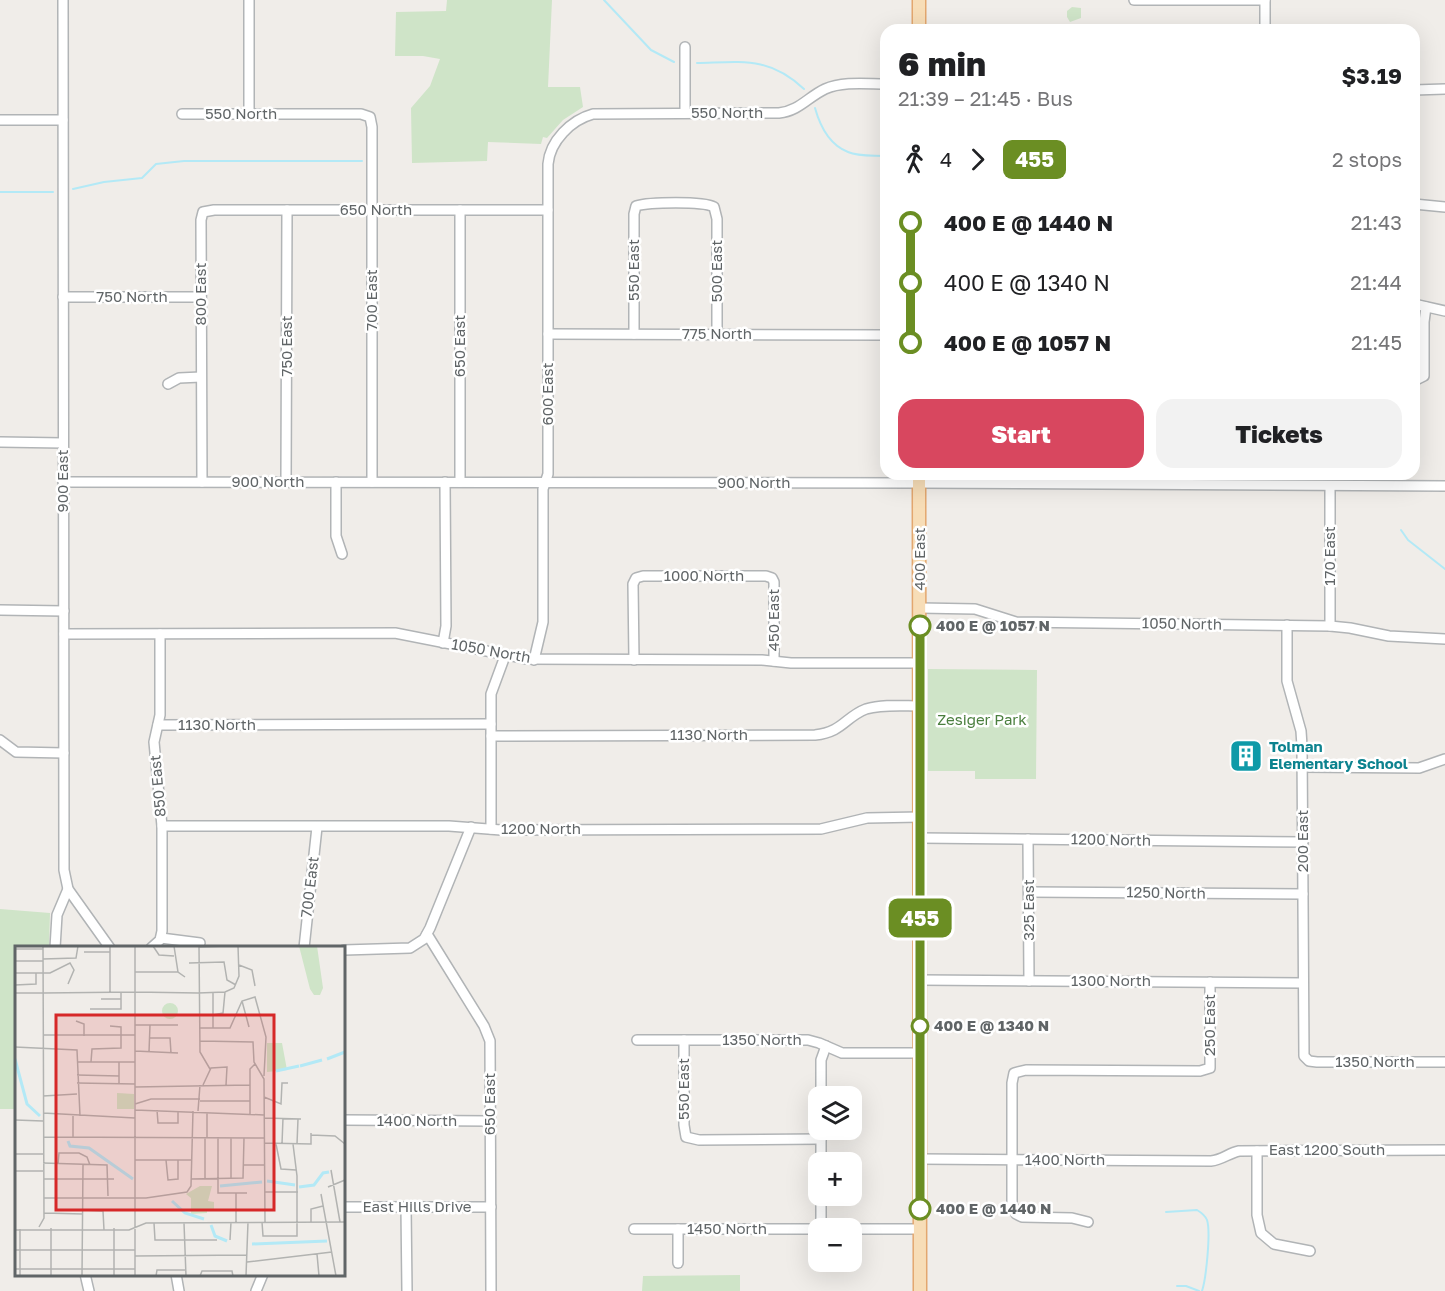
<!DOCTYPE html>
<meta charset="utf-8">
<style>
body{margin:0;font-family:"Golos Text",sans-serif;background:#f2f2f2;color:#202124;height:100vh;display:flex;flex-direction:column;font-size:22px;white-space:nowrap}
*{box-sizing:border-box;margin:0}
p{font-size:20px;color:#757577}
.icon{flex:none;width:33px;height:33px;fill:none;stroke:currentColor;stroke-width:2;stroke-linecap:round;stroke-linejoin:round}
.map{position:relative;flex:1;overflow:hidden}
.details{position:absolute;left:880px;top:24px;width:540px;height:456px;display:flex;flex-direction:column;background:#fff;border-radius:18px;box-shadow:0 6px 24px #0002}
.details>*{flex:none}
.badge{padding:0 12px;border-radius:9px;font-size:21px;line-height:39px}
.buttons{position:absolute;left:808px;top:1086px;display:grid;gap:12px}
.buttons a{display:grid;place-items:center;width:54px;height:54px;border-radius:12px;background:#fff;box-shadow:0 6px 24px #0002;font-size:30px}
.map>.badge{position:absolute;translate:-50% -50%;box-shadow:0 0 0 3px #fff}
.legs{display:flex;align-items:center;gap:9px;height:66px;padding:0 18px;font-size:20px}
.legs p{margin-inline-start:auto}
.summary{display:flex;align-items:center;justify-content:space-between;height:102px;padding:0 18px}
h1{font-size:33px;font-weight:800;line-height:45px}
.cta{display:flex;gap:12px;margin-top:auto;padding:12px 18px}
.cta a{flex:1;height:69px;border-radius:18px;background:#d8475f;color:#fff;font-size:24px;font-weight:800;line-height:69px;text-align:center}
.cta a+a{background:#f2f2f2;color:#202124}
ul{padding:0 18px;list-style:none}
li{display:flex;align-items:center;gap:21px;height:60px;font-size:22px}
li i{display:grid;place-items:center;width:9px;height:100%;margin:0 8px;background:currentColor}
li i::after{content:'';width:15px;height:15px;margin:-8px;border:4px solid;border-radius:50%;background:#fff}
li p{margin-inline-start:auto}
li:first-child i{background:linear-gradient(#0000 50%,currentColor 0)}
li:last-child i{background:linear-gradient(currentColor 50%,#0000 0)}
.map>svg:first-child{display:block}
</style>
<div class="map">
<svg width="1445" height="1291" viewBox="0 0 1445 1291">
<rect width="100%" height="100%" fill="#f0ede9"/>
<g fill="#cfe4c8">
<polygon points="447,0 552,0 548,87 580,87 583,107 563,120 547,138 543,137 541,144 488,142 487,161 412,163 411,108 430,86 440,59 423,56 395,56 396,12 446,11"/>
<polygon points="1072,7 1081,8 1081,18 1070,22 1067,17 1067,11"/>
<polygon points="928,669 1037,670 1036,779 975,779 975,771 928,771"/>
<polygon points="0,909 50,913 49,947 16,948 16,1109 0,1109"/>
<polygon points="740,1275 740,1291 642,1291 643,1276"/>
</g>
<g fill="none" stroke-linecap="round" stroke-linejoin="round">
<g stroke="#b3e9f6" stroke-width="2">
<polyline points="604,0 651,50 674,62"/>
<path d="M697,63C742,62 769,56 804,89"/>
<path d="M815,108C820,126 830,145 848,152C859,157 875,155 886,156"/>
<polyline points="73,189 104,182 142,178 156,164 184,161 362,161"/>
<polyline points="0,192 53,192"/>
<polyline points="1401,530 1408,540 1445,569"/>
<path d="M1166,1212L1197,1210C1202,1213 1205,1215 1207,1220C1211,1232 1206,1279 1202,1291"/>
<polyline points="1177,1286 1186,1286 1199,1291"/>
</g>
<g stroke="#b1b4b6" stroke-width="12">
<g id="minor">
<polyline points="63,0 64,870 68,889 110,948"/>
<polyline points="249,0 249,114"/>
<polyline points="1134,0 1265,0"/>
<polyline points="1265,0 1265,30"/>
<polyline points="1414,90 1445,89"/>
<polyline points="685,113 685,47"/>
<polyline points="182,114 361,114 370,117 372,127 372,482"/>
<polyline points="0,120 63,120"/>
<polyline points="1414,204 1445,207"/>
<polyline points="460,210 460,482"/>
<polyline points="63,297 201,297"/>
<polyline points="1414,304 1445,311"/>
<polyline points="548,334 886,335"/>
<path d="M634,334V214L636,206C649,202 703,201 714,207L717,219V334"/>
<polyline points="1414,381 1424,376 1424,322 1426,307"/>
<polyline points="168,384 179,378 201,377"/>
<polyline points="0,442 63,443"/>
<polyline points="63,482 919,483 1445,486"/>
<polyline points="202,482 201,220 203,212 214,210 548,210"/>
<polyline points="286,482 287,210"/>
<polyline points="336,482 336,536 342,554"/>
<polyline points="920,608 975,609 1016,622 1330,626 1350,628 1389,636 1445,639"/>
<polyline points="0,610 64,611"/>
<polyline points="1287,625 1287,681 1301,731 1302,746 1304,1056 1309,1061 1317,1062 1445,1062"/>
<polyline points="1330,626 1330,486"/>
<polyline points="64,634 395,633 527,659 762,660 791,663 920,663"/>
<polyline points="443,643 446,626 445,482"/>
<path d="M534,660L543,622V489L548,474V164C550,141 571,120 593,114L779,113C799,111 808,97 825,89C843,81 867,84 886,84"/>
<polyline points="634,660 633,584 636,578 643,576 766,576 772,578 774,582 774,661"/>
<polyline points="158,725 491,724"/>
<path d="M491,736L815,735C843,732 845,717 866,709C883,704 903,706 920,706"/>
<polyline points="0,740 16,752 64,753"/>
<polyline points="1302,767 1419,768 1445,759"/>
<polyline points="162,826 449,826 501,830 821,829 867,818 920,817"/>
<polyline points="491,829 491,694 505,656"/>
<polyline points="920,838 1303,842"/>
<polyline points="1028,839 1029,981"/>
<polyline points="1029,892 1303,894"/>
<polyline points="427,934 484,1026 490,1041 491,1291"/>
<polyline points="161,938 200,943"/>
<polyline points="55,948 57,915 68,889"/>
<polyline points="151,948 160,940 162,931 162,826 154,742 160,715 160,634"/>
<polyline points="304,948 317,827"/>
<polyline points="344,950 410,948 424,939 430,928 471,827"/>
<polyline points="920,980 1303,983"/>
<polyline points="637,1040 808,1040 819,1043 842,1053 920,1053"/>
<polyline points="684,1040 684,1125 686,1137 699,1140 821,1139"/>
<polyline points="821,1096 821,1060 826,1046"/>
<polyline points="344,1120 491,1121"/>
<polyline points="821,1130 821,1162"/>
<polyline points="1257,1151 1257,1215 1261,1233 1274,1244 1310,1251"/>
<path d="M920,1159L1211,1161C1222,1160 1229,1153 1239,1151L1445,1150"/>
<polyline points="821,1196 821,1228"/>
<polyline points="344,1207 491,1207"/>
<polyline points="406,1207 407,1291"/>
<polyline points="1088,1222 1072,1218 1022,1217 1016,1214 1012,1204 1012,1083 1014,1073 1026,1070 1200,1071 1210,1068 1210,982"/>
<polyline points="634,1229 819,1229"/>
<polyline points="678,1229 678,1263"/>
<polyline points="852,1229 920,1229"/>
<polyline points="85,1274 89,1291"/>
<polyline points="176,1274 179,1291"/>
<polyline points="256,1291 263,1274"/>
</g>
</g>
<g stroke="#e3a76f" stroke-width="15">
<g id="major">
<polyline points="919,0 919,30"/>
<polyline points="919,474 920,1291"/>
</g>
</g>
<use href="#minor" stroke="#fff" stroke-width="9"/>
<use href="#major" stroke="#f7ddb7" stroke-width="12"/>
</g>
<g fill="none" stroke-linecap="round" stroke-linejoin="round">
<g stroke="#fff" stroke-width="14">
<polyline id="line-1" points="920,626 920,1209"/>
</g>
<use href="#line-1" stroke="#6b8e23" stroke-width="9"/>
</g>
<defs>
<g id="building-square" transform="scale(1.725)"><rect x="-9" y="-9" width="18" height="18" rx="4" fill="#0f9aa8" stroke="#fff"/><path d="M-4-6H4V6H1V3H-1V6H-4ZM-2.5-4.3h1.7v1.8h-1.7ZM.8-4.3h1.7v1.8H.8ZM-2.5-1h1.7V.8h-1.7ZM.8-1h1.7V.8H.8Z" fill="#fff"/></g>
</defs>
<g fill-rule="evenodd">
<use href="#building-square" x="1246" y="756"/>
</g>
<g fill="#fff" stroke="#6b8e23" stroke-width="3">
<circle cx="920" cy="626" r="10"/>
<circle cx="920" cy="1026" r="8"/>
<circle cx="920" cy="1209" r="10"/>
</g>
<g text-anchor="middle" stroke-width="5" stroke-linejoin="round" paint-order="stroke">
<g font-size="15" fill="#606567" stroke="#fff">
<text x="727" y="118">550 North</text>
<text x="241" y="119">550 North</text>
<text x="376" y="215">650 North</text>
<text transform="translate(634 270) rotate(-90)" y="5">550 East</text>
<text transform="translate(717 271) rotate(-90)" y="5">500 East</text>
<text transform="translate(201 294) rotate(-90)" y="5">800 East</text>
<text x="132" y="302">750 North</text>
<text transform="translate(372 300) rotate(-90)" y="5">700 East</text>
<text x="717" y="339">775 North</text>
<text transform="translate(287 346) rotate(-90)" y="5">750 East</text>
<text transform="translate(460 346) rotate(-90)" y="5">650 East</text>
<text transform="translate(548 394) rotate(-90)" y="5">600 East</text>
<text transform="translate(63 481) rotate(-90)" y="5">900 East</text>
<text x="268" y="487">900 North</text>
<text x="754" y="488">900 North</text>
<text transform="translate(1330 556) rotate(-90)" y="5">170 East</text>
<text transform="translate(920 559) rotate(-90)" y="5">400 East</text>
<text x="704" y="581">1000 North</text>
<text transform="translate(774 620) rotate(-90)" y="5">450 East</text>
<text transform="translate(1182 624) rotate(1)" y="5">1050 North</text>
<text transform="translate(491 651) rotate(10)" y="5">1050 North</text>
<text x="217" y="730">1130 North</text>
<text x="709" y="740">1130 North</text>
<text transform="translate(158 786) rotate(-95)" y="5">850 East</text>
<text x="541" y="834">1200 North</text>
<text transform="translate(1111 840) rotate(1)" y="5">1200 North</text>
<text transform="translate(1303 841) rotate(-90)" y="5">200 East</text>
<text transform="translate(310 887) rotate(-83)" y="5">700 East</text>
<text transform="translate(1166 893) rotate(1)" y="5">1250 North</text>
<text transform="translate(1029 910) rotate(-90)" y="5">325 East</text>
<text x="1111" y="986">1300 North</text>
<text transform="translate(1210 1025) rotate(-90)" y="5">250 East</text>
<text x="762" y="1045">1350 North</text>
<text x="1375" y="1067">1350 North</text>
<text transform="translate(684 1089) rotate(-90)" y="5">550 East</text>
<text transform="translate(490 1104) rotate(-90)" y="5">650 East</text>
<text x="417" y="1126">1400 North</text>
<text x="1327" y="1155">East 1200 South</text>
<text x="1065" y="1165">1400 North</text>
<text x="417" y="1212">East Hills Drive</text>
<text x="727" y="1234">1450 North</text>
</g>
<g font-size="15" font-weight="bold" fill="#606567" stroke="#fff" text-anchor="start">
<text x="936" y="631">400 E @ 1057 N</text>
<text x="934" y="1031">400 E @ 1340 N</text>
<text x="936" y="1214">400 E @ 1440 N</text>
</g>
<g font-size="15" fill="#4b7f3f" stroke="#fff">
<text x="982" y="725">Zesiger Park</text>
</g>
<g font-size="15" font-weight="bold" fill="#0d838f" stroke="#fff" text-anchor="start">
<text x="1269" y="752">Tolman<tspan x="1269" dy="17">Elementary School</tspan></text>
</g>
</g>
<g transform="translate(15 946)">
<rect width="330" height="330" fill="#f0ede9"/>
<path d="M284,0H302L308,42L305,49H299L295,43ZM147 65a8 8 0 1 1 16 0a8 8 0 1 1-16 0ZM252,97H267L272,124L252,126ZM102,147L119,148V163H102ZM185,240H197L193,255L199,256V263H192V267L176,268V252L171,248Z" fill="#cfe4c8"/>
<path fill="none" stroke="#b3e9f6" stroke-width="3" d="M0,113L12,158L25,170M312,113L330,106M285,120L307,114M261,125L284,120M53,195L55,200L74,202L118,233M252,235L280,239M205,240L247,236M284,241L299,239L308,227L314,226M157,255L170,267L189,273M196,279L200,290L212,295M237,298L312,295"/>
<path fill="none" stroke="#b2b3b1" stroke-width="1.5" d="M120,0V46L183,47L210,46L219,42L224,30L223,0M138,0L144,9L159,10M159,0L163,26L170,31M184,0L185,106L195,123M184,1L211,0M0,3H28M69,6H95M28,13L61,12L63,0M0,15H28M174,17L209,16L212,34L221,39M224,19L237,24L240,40M120,26H163M0,27H35L55,17L59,24L53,38M0,39L21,38V27M95,46V0M198,46V82M0,47H28M28,47L120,46V330M86,53H106M227,55L234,81M75,63H106V46M198,69L208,67L210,46M61,75L69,78V90M120,79H163M185,82H215L227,55L240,51L251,91L249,130M28,89H120M135,92H155L156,107M185,95L238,96L239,116L249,133L250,276M0,101L62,104L65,170M120,105L163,107M134,106L135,79M62,116H120M76,116L77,103L106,102V81L95,80M104,116V138M62,129L104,130M62,137L120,138M188,139L196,122L212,121L211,139M120,141L235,139M28,150L62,148M249,151L266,158L267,137H273M185,155H235M120,158L136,153H185M120,164L249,169M142,164L143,177H163V165M183,165L185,139M28,167L120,172M235,168V123L240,118M249,172L286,173M0,174L28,175M296,189L320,190L330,198M28,191L249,192M58,191V170M190,191V233M192,191V167M203,191V247H232M249,197L296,198V187M261,198L266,223L281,224M267,198L268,172M282,198L283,173M0,208H28M120,214H176M151,214L153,234L163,233V214M28,217L92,219L93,250M43,218L44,207H64L72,211L75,219M229,219H250M316,224L325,276M0,225H28M29,233H99M176,233L228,232L229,192M216,233V192M313,241L330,234M250,246H283M221,247V276M306,248L321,330M29,252H131L172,246L176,240L178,165M68,264L88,265L89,284M29,267L68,268M247,276L248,290H282V230L278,198M296,276V263L308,260M139,277L140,294H202M169,277L171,330M24,281L29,272L28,0M36,282V330M0,284H114L131,277L330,276M215,294L216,276M0,304H120M302,308L304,330M120,310L232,309M232,316L317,306M0,323H120M5,330V283M67,330L68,219M99,330V282M141,330L142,324H170M185,330L187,325H217L218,330M231,330L233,276"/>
<path fill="#d62828" fill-opacity="0.15" stroke="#d62828" stroke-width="3" d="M41,69H259V264H41Z"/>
<rect width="330" height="330" fill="none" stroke="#606567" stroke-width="3"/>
</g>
</svg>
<div class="buttons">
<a><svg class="icon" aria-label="layers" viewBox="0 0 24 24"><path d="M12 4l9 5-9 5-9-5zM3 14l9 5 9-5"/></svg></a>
<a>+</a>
<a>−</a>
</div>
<b class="badge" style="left:920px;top:918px;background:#6b8e23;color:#fff">455</b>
<section class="details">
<div class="summary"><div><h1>6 min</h1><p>21:39 – 21:45 · Bus</p></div><b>$3.19</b></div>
<div class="legs"><svg class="icon" aria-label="walk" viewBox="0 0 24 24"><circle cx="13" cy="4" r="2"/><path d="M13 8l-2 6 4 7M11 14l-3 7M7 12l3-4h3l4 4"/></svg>4<svg class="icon" aria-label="forward" viewBox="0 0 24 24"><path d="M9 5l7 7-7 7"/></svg><b class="badge" style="background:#6b8e23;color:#fff">455</b><p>2 stops</p></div>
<ul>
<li><i style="color:#6b8e23"></i><b>400 E @ 1440 N</b><p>21:43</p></li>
<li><i style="color:#6b8e23"></i><span>400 E @ 1340 N</span><p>21:44</p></li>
<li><i style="color:#6b8e23"></i><b>400 E @ 1057 N</b><p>21:45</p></li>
</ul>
<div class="cta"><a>Start</a><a>Tickets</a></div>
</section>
</div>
